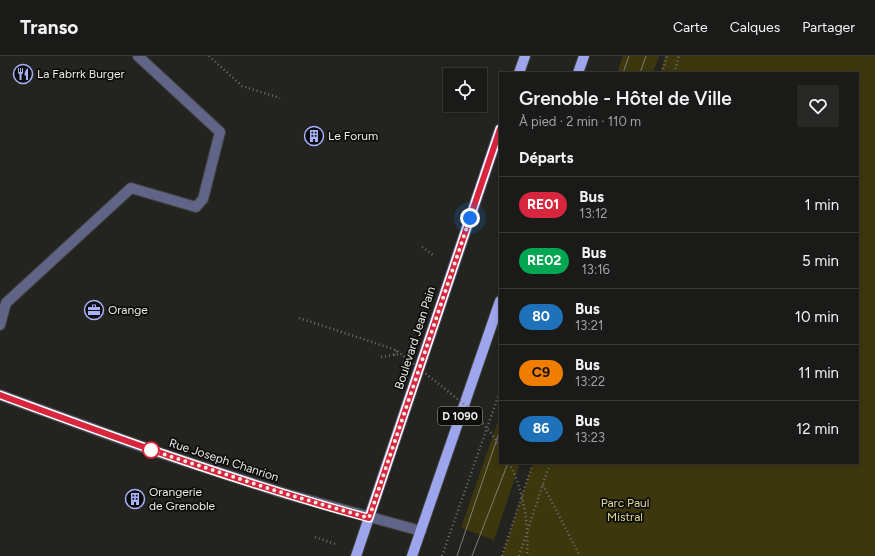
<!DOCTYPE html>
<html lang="fr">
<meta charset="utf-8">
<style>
body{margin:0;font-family:Figtree,sans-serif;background:#272725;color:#f1f3f6;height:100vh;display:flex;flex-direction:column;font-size:15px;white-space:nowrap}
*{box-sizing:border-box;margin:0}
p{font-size:13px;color:#9fa1a2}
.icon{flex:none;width:22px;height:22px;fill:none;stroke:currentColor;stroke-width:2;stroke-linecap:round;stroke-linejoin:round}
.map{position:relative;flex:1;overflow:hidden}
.drawer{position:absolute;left:499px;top:16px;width:360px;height:392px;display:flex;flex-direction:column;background:#1a1a18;border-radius:0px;box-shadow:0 2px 6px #0003,0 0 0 1px #383837}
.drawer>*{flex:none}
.badge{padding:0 8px;border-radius:13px;font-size:14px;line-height:26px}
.buttons{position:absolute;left:443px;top:12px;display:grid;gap:8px}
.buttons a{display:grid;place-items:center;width:44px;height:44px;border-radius:0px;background:#1a1a18;box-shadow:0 2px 6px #0003,0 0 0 1px #383837;font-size:20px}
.you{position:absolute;width:20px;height:20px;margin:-10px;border:3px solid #fff;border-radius:50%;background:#1a73e8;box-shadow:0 0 0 6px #1a73e833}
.map>.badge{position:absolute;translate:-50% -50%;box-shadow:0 0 0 2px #fff}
h2{padding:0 20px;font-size:15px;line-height:36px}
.round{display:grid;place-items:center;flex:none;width:42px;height:42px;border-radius:0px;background:#272725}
.headline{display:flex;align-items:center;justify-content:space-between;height:68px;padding:0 20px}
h1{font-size:19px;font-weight:600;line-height:30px}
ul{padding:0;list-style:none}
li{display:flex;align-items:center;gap:12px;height:56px;padding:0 20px;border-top:1px solid #383837}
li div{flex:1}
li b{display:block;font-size:15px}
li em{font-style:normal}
li .badge{min-width:44px;font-weight:700;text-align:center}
header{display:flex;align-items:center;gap:24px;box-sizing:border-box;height:56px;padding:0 20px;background:#1a1a18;border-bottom:1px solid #383837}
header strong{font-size:19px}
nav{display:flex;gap:22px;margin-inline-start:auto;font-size:14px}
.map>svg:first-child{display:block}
</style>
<header>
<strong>Transo</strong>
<nav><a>Carte</a><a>Calques</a><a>Partager</a></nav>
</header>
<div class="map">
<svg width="875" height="500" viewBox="0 0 875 500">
<rect width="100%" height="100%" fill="#232320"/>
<g fill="#3d370e">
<polygon points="623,0 659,0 653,17 617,17"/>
<polygon points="665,0 875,0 875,500 502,500 533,407 858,407 858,17 660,17"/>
<polygon points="500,359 500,407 520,407 494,484 461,472"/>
</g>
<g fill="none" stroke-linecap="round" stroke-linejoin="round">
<g stroke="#3f3f3c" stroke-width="12">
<polyline id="service" points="0,269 6,247 131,132 196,151 203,143 220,76 138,0"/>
</g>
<g stroke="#3f3f3c" stroke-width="12">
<polyline id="minor" points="0,339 151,394 283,437 421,475"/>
</g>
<g stroke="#3f3f3c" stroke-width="12">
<g id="primary">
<polyline points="519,17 525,0"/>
<polyline points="578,17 584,0"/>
<polyline points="356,500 500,73"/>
<polyline points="412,500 500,245"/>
</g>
</g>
<g stroke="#6f6f6c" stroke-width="2.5" stroke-dasharray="1 3" stroke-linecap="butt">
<polyline points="209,0 242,30 280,42"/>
<polyline points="662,17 667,0"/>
<polyline points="674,17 679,0"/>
<polyline points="422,191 433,199"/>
<polyline points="394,299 396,294"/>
<polyline points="381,301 400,298"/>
<polyline points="543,429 580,500"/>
<polyline points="315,481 335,488"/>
<polyline points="442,500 500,335"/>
<polyline points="502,500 533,407"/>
<polyline points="519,500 550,407"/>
</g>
<use href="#service" stroke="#606487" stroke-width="10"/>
<use href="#minor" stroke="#606487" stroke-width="10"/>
<use href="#primary" stroke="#9da6ed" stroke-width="10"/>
<g stroke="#7e7e7b" stroke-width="1">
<polyline points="623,17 629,0"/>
<polyline points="640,17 646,0"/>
<polyline points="457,500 500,374"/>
<polyline points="472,500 508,407"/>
</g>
<g stroke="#6f6f6c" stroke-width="2.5" stroke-dasharray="1 3" stroke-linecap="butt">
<polyline points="299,262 396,294 470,353 492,378 500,391"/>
<path d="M509,407C524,435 529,469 527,500"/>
</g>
</g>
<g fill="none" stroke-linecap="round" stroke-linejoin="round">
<g stroke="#fff" stroke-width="9">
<path id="line" d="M0,339C122,384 244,428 369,462L500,73"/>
</g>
<use href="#line" stroke="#d7263d" stroke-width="6"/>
<polyline stroke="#eaeae8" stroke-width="4" stroke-dasharray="0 7.2" points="151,394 283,437 369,462 470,162"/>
</g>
<defs>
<g id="restaurant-ring" transform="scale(1)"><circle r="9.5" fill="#0c0c0b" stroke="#a7b1fc" stroke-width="1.5"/><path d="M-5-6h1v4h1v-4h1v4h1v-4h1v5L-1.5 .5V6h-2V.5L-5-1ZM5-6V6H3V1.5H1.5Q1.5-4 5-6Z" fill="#a7b1fc"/></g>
<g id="building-ring" transform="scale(1)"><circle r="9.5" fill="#0c0c0b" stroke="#a7b1fc" stroke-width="1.5"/><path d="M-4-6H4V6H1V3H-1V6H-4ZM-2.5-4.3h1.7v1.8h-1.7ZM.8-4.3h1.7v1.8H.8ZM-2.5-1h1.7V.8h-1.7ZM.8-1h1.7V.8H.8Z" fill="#a7b1fc"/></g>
<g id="office-ring" transform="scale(1)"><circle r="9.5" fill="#0c0c0b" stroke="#a7b1fc" stroke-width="1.5"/><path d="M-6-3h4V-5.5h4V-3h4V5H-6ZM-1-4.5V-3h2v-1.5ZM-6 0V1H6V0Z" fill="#a7b1fc"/></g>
</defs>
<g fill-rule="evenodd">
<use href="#restaurant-ring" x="23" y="18"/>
<use href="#building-ring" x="314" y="80"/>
<use href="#office-ring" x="94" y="254"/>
<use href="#building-ring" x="135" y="443"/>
</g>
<circle fill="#fff" stroke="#d7263d" stroke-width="2" cx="151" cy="394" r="8"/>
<g text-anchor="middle" stroke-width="3.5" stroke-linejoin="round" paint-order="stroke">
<rect fill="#0c0c0b" stroke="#a7a7a6" stroke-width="1" x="438" y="351" width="44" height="18" rx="3"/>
<g font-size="11" font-weight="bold" fill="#eaeae8">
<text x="460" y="364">D 1090</text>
</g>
<g font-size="12" fill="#eaeae8" stroke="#0c0c0b" text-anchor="start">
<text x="37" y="22">La Fabrrk Burger</text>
<text x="328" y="84">Le Forum</text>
<text x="108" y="258">Orange</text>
<text x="149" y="440">Orangerie<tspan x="149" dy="14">de Grenoble</tspan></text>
</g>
<g font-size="12" fill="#eaeae8" stroke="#0c0c0b">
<text transform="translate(415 282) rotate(-72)" y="4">Boulevard Jean Pain</text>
<text transform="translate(224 404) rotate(18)" y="4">Rue Joseph Chanrion</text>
</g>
<g font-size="12" fill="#e1d891" stroke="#0c0c0b">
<text x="625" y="451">Parc Paul<tspan x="625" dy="14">Mistral</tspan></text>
</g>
</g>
</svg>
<div class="buttons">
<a><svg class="icon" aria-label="locate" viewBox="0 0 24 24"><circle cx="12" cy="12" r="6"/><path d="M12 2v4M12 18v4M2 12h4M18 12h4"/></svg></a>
</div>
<div class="you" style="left:470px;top:162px"></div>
<section class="drawer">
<div class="headline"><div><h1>Grenoble - Hôtel de Ville</h1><p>À pied · 2 min · 110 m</p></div><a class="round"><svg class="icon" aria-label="heart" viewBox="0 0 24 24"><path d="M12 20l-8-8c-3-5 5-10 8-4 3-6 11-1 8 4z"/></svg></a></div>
<h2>Départs</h2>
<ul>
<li><span class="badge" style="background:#d7263d;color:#fff">RE01</span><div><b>Bus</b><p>13:12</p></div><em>1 min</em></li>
<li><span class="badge" style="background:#00a651;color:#fff">RE02</span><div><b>Bus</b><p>13:16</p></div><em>5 min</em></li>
<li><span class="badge" style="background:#1f72b9;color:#fff">80</span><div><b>Bus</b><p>13:21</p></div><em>10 min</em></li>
<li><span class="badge" style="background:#ee7d00;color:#111">C9</span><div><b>Bus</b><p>13:22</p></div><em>11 min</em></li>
<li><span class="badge" style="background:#1f72b9;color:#fff">86</span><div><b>Bus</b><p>13:23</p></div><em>12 min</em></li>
</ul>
</section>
</div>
